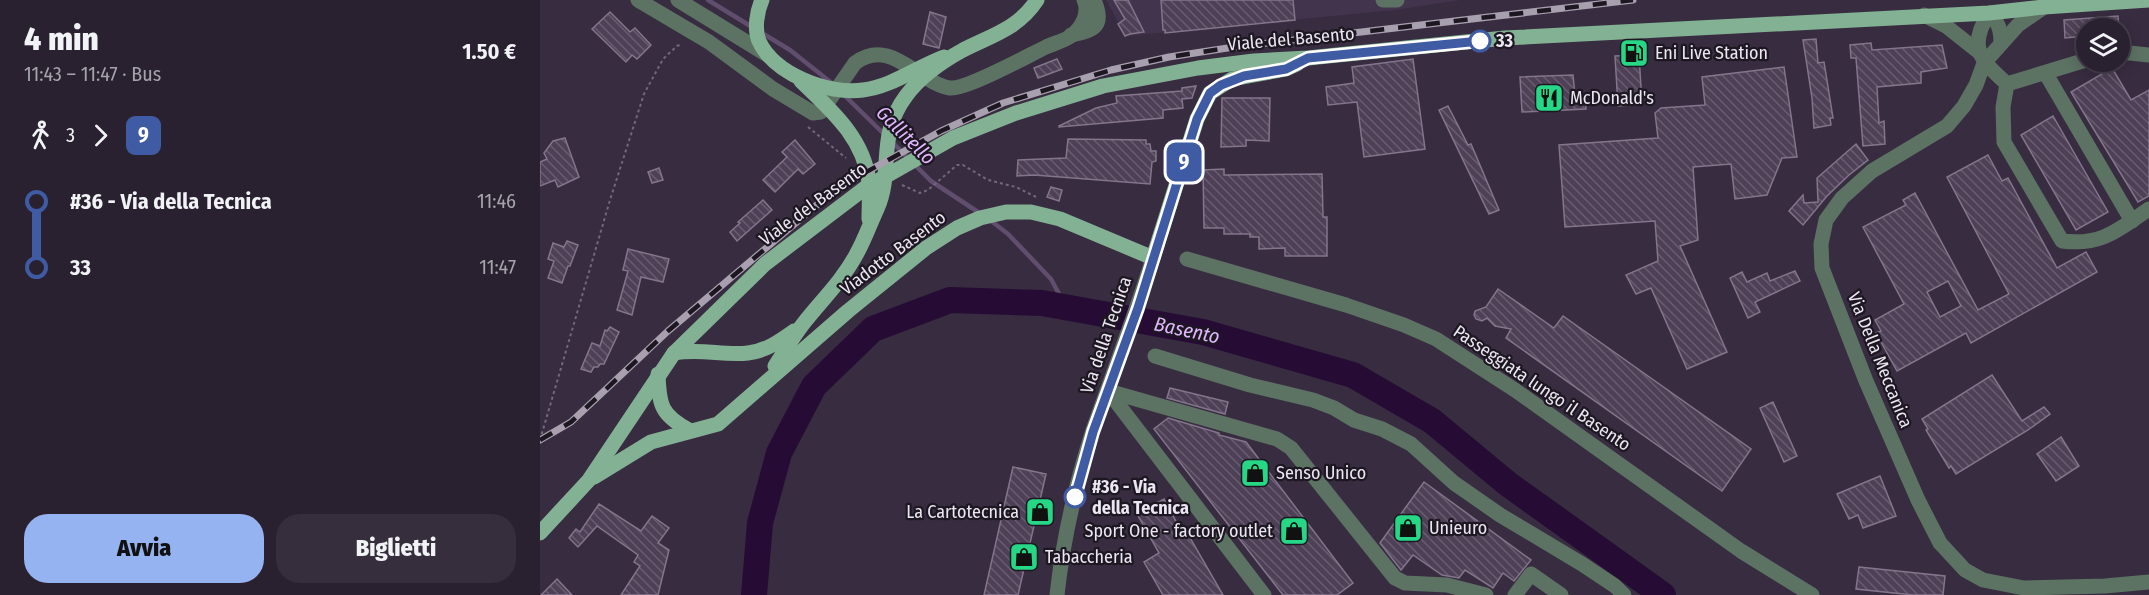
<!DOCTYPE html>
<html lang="it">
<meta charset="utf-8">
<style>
body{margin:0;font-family:"Fira Sans Condensed",sans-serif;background:#362e3c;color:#f1f3f6;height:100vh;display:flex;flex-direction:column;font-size:22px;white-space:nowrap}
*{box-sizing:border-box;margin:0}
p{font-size:20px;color:#a5a3ab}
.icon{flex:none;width:33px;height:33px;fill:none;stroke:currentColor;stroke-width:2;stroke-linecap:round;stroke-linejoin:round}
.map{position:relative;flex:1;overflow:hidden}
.panel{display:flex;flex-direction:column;background:#2a2130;width:540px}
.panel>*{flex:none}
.badge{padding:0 12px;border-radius:9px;font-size:21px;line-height:39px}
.tools{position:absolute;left:1536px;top:18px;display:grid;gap:12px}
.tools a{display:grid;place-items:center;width:54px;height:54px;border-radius:50%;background:#2a2130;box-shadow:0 3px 15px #0003,0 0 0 2px #463e4c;font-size:30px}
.map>.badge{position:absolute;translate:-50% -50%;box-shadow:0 0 0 3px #fff}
.legs{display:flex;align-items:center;gap:9px;height:66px;padding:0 24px;font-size:20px}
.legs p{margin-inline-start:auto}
.summary{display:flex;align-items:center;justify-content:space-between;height:102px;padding:0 24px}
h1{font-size:33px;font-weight:800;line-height:45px}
.button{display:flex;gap:12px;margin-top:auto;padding:12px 24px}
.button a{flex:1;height:69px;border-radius:24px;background:#95b2f1;color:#111;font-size:24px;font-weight:800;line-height:69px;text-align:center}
.button a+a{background:#362e3c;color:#f1f3f6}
ul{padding:0 24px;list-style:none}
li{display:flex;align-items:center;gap:21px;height:66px;font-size:22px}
li i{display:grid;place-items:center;width:9px;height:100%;margin:0 8px;background:currentColor}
li i::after{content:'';width:15px;height:15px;margin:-8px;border:4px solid;border-radius:50%;background:#2a2130}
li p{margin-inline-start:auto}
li:first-child i{background:linear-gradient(#0000 50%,currentColor 0)}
li:last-child i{background:linear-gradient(currentColor 50%,#0000 0)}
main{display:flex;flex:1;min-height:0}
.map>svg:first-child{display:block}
</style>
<main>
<section class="panel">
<div class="summary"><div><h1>4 min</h1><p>11:43 – 11:47 · Bus</p></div><b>1.50 €</b></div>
<div class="legs"><svg class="icon" aria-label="walk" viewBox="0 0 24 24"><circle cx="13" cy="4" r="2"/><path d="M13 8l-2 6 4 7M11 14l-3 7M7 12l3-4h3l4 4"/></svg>3<svg class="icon" aria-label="forward" viewBox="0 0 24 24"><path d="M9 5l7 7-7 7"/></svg><b class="badge" style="background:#3e5ba3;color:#fff">9</b></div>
<ul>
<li><i style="color:#3e5ba3"></i><b>#36 - Via della Tecnica</b><p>11:46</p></li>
<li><i style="color:#3e5ba3"></i><b>33</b><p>11:47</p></li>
</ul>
<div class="button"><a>Avvia</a><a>Biglietti</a></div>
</section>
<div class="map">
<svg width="1609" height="595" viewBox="0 0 1609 595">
<defs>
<pattern id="building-back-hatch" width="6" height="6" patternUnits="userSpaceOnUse" patternTransform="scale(1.5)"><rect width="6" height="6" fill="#4e4157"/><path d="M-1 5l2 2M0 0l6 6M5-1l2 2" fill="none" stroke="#685c70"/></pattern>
</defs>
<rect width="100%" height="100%" fill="#382c40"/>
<polygon fill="#43344d" points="566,0 920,0 855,10 586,36"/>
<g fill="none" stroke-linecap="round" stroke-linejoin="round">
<g stroke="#614d6d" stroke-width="4.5">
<polyline points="168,0 212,27"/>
<polyline points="222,33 250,50 293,84"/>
<polyline points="303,94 346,136"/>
<polyline points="352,142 391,181 441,214"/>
<polyline points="450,220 468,234 511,279 526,307"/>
</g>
<polyline stroke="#260c34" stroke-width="26" points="214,595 220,523 239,453 274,386 333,329 410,300 502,303 663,332 813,375 892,421 968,484 1123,595"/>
</g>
<g fill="url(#building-back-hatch)" stroke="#83758c" stroke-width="1.5" fill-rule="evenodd">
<polygon points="574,0 588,0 604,32 590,34 585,36 578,24 585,19"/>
<polygon points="621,0 753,0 755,20 625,33 625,30 623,30"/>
<polygon points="70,12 90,32 95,28 111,45 97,59 92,55 86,62 52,29"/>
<polygon points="390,12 406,17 399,48 383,44"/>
<polygon points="1578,16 1579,28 1546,28 1546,36 1525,38 1524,20"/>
<polygon points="1276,39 1278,63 1284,62 1293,118 1290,118 1291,125 1274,128 1272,98 1263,40"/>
<polygon points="1331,43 1332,50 1402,45 1407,68 1381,72 1381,83 1337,87 1339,123 1344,121 1345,144 1323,146 1316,58 1311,58 1310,45"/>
<polygon points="1099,55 1102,104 1078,106 1075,56"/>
<polygon points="517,59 522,69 498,78 494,68"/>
<polygon points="873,59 885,149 824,157 817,102 788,105 786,87 814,83 812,67"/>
<polygon points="1244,67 1257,157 1242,158 1227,195 1195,199 1191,164 1153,167 1158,240 1140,246 1187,352 1147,369 1111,288 1096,294 1086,275 1118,261 1115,221 1025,227 1019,145 1118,138 1115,113 1121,108 1165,105 1162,77"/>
<polygon points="1572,68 1591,100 1609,90 1609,196 1598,202 1531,92"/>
<polygon points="1033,75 1035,96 1045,95 1046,109 982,112 980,77"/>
<polygon points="656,86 652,98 642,99 643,108 623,110 623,118 519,127 519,126 556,108 577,103 576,96 642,91 642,88"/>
<polygon points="682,98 730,98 729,141 706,140 706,146 681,147"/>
<polygon points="908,106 928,145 931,144 959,210 949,214 899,110"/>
<polygon points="1513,116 1568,212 1536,230 1481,135"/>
<polygon points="25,138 39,177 18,187 15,180 0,186 0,162 7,159 4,153 13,141"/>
<polygon points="528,139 606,140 606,144 610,144 611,151 616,151 616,161 612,162 610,184 494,175 477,176 478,160 526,158"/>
<polygon points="255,140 275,164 263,174 258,169 235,192 223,180 247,157 242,152"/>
<polygon points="1316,144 1328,160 1309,175 1287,196 1263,225 1249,211 1263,195 1264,203 1278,202 1277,178"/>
<path d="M1448,155L1462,181L1468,178L1517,268L1546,252L1557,272L1431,343L1426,333L1357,371L1336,333L1341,331L1335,320L1364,304L1323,227L1366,205L1363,200L1375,193L1438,310L1469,294L1407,177ZM1408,281L1421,306L1400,317L1387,292Z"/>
<polygon points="119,168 123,180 112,183 108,172"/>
<polygon points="684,169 684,175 782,174 783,217 787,217 787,256 745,256 745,248 719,249 719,237 710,237 710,234 684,234 684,228 664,228 663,170"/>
<polygon points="511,187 522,190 519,201 507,197"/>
<polygon points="223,200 232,210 197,241 190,232 200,223 198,222"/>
<polygon points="27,241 38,245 30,266 28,266 22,283 8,278 14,261 8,259 13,243 24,247"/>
<polygon points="88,249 129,259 123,282 101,277 92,315 77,310 88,271 83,270"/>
<polygon points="1255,271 1260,281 1215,302 1220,312 1208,318 1190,278 1202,272 1207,282 1227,273 1230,281"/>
<polygon points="958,289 1014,328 1023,316 1211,449 1182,491 966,338 971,329 955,326 947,318 942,321 936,319 934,315 935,311 946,307"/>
<polygon points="70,327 79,332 64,364 60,364 58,367 54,367 51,372 41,369 52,343 60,346 65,330 67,331"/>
<polygon points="1452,375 1482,421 1504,407 1510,414 1488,430 1416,474 1411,466 1409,468 1386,430 1388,429 1382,419"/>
<polygon points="630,388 688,402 685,414 627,398"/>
<polygon points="1233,402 1257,456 1244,462 1220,408"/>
<polygon points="628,418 679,433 679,435 706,442 813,583 797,595 743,595 614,429"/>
<polygon points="1521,437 1539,466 1516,481 1497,454"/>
<polygon points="473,467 506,474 478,595 444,595"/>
<polygon points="1340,476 1356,516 1323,528 1318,515 1309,519 1297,494"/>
<polygon points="884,482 991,560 974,581 963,573 953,588 925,570 919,578 902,575 873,555 861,570 840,543"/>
<polygon points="624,499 645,538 649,536 683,595 623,595 604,562 619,553 597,514"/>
<polygon points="59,504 101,531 112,516 129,528 118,543 129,550 118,595 81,595 100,566 94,562 98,555 57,526 38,547 29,538 36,529 40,532"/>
<polygon points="1319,567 1405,576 1403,595 1373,595 1316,589"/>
<polygon points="17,579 32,595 1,595"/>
</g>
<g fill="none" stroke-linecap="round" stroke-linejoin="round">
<g stroke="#73687a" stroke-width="2" stroke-dasharray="3 3" stroke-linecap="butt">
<polyline points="268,127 306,158"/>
<polyline points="362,185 380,193 388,190 417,165 423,165 448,180 476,187 496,197"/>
<polyline points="0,440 70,200 104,94 123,59 137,46 142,44"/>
</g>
<g stroke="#5c7263" stroke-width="15">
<path d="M98,0L169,42L233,89L273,113L281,112L315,63C351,36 378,83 410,88C426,90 489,55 506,47C514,43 524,41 531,36C542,28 550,12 544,0"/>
<polyline points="138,0 229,56"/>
<polyline points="843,0 857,0"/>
<polyline points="1384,15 1406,26 1440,53"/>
<path d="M531,35C555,30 565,26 554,0"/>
<polyline points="1461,44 1478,25 1504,7"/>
<polyline points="1580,52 1609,55"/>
<polyline points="1506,74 1592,221"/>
<path d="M1467,84C1441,60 1427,48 1449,13C1459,23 1461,30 1461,44L1444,63L1436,85L1424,106L1407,126L1332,171L1302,198L1286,220L1281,244L1282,268L1326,381L1378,500L1400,543L1425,570L1443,580L1484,588L1565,586L1609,582"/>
<path d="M1467,84L1463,107L1464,142L1522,241C1562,246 1578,230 1609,209"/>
<polyline points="1467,84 1546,60"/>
<polyline points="647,259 806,305 864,325 896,339 975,390 1201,551 1272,595"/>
<polyline points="615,356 710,385 773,400 794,408 814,420 842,429 871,444 914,483 960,515 1042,564 1075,586 1084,595"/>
<polyline points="568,391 737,439 751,448 855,578 865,583 907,585 946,595"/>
<polyline points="568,391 724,595"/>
<path d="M517,595C523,540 536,483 553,430C573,373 595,316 613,258"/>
<polyline points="975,595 991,574 1021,595"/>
</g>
<g stroke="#83b194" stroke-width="15">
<path d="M222,0C217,11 214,29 219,41C234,74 288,95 323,90C351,87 377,67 404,57"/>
<path d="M261,81C291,110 324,138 329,182C330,194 329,207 329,219"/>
<path d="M134,353C162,348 183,356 208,353C226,351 240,341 254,331"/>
<path d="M235,366C244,352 253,337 263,324C281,301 302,281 316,255C324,241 330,224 337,209C354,171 336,136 366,96C379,78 403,61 423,50C452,35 478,29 497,0"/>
<path d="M118,374C119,405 121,415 149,430"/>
<polyline points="54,477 111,442 178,424 308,311 386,248 417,228 440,218 466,212 491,212 520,219 613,258 657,119 670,93 692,79 746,69 757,64"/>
<polyline points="0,533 49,480 134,353 225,264 325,188 413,138 476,113 563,86 658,68 714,61 768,58 965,38 1449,13 1504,7 1609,0"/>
</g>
<g stroke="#a89faf" stroke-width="7">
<polyline id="rail" points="0,440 31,422 128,331 284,199 319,176 401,131 463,103 571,70 629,57 694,47 1093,0"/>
</g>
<use href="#rail" stroke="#1c1720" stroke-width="4.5" stroke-dasharray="14" stroke-linecap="butt"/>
</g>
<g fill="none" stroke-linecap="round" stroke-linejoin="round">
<g stroke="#fff" stroke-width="14">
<polyline id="line-1" points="535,497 553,432 598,308 657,119 670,93 681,85 704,76 746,69 768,58 940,41"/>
</g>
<use href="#line-1" stroke="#3e5ba3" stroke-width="9"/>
</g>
<defs>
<g id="fuel-square" transform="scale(1.5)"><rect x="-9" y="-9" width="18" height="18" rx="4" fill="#26d886" stroke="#1c1720"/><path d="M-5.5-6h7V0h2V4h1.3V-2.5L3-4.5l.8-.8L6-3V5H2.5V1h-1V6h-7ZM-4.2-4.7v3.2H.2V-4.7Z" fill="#111"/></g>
<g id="restaurant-square" transform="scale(1.5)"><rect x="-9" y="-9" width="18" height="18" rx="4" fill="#26d886" stroke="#1c1720"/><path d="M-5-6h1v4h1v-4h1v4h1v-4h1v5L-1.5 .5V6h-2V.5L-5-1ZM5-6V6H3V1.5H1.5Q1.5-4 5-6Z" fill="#111"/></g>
<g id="shop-square" transform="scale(1.5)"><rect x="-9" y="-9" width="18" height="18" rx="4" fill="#26d886" stroke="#1c1720"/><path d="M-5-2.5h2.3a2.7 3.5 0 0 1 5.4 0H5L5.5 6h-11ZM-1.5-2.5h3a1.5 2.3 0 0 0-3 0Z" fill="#111"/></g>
</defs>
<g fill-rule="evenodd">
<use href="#fuel-square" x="1094" y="53"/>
<use href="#restaurant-square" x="1009" y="98"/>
<use href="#shop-square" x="715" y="473"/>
<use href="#shop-square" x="500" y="512"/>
<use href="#shop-square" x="868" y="528"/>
<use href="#shop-square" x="754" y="531"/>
<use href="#shop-square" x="484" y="557"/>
</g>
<g fill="#fff" stroke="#3e5ba3" stroke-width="3">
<circle cx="940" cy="41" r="10"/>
<circle cx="535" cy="497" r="10"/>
</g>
<g text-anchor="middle" stroke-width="4.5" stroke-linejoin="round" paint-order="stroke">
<g font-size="18" fill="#ece5f2" stroke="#1c1720">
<text transform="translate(751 39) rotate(-5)" y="6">Viale del Basento</text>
<text transform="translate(273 204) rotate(-36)" y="6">Viale del Basento</text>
<text transform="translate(353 253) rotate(-37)" y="6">Viadotto Basento</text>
<text transform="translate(566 335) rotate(-71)" y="6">Via della Tecnica</text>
<text transform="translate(1340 360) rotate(68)" y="6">Via Della Meccanica</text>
<text transform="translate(1002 388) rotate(34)" y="6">Passeggiata lungo il Basento</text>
</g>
<g font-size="18" font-weight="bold" fill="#ece5f2" stroke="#1c1720" text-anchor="start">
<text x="956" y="47">33</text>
<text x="552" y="493">#36 - Via<tspan x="552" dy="21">della Tecnica</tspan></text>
</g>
<g font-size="18" fill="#ece5f2" stroke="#1c1720" text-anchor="start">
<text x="1115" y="59">Eni Live Station</text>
<text x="1030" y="104">McDonald's</text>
<text x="736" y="479">Senso Unico</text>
<text x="479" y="518" text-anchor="end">La Cartotecnica</text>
<text x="889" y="534">Unieuro</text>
<text x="733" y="537" text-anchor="end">Sport One - factory outlet</text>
<text x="505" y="563">Tabaccheria</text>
</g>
<g font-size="20" font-style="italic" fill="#e2b7ff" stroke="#1c1720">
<text transform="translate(366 135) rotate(45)" y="7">Gallitello</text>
<text transform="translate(647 330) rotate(12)" y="7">Basento</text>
</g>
</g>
</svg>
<div class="tools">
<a><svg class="icon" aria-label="layers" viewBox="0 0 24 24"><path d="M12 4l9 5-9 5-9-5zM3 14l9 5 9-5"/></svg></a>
</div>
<b class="badge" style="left:644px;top:162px;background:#3e5ba3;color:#fff">9</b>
</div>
</main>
